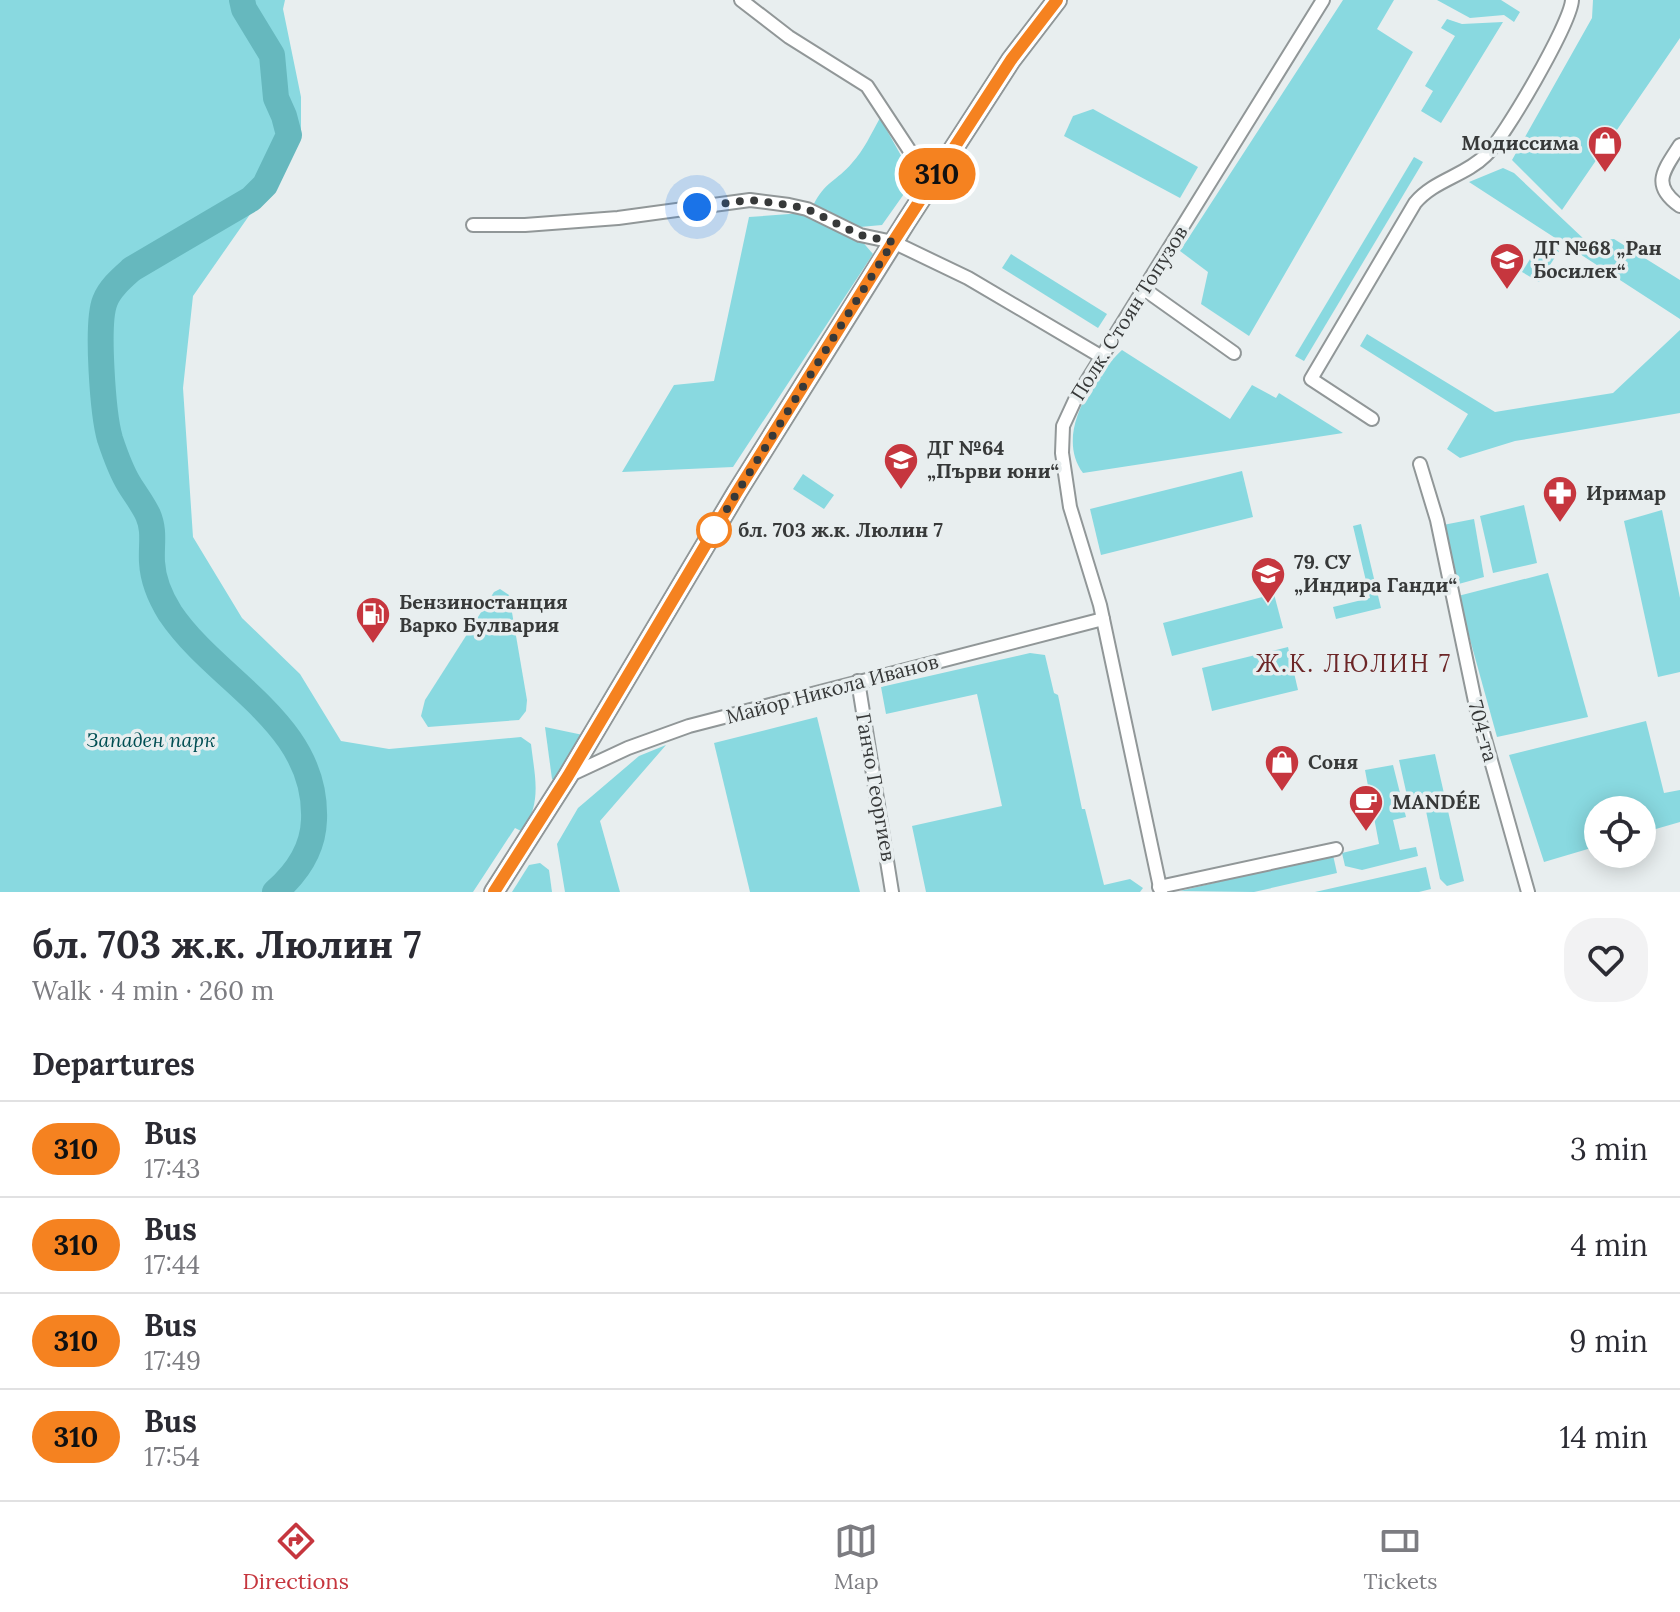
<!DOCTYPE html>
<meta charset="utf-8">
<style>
body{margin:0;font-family:Lora,serif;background:#f2f2f3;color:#2b2b33;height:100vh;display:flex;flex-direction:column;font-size:30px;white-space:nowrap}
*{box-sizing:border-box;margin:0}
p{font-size:26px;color:#7c7c81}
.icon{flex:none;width:44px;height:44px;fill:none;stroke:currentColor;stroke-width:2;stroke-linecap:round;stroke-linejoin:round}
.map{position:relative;height:892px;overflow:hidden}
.side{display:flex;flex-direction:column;background:#fff;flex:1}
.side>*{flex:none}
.badge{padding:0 16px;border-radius:26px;font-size:28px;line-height:52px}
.tools{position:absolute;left:1584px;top:796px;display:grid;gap:16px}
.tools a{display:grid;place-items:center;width:72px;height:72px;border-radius:50%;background:#fff;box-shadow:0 4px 20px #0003;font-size:40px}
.you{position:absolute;width:40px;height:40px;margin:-20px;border:6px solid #fff;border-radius:50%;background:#1a73e8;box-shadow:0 0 0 12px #1a73e833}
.map>.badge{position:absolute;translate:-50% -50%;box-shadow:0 0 0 4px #fff}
h2{padding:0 32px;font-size:30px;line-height:72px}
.round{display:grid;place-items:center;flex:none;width:84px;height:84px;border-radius:32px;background:#f2f2f3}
.overview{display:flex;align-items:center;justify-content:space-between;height:136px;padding:0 32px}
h1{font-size:38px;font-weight:700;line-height:60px}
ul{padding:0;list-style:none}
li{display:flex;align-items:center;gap:24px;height:96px;padding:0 32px;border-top:2px solid #e1e1e2}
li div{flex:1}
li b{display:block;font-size:30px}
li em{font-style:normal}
li .badge{min-width:88px;font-weight:700;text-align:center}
.dock{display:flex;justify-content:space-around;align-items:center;height:112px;border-top:2px solid #e1e1e2;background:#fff;font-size:22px;color:#7c7c81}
.dock a{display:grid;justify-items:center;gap:4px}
.dock .active{color:#c6363e}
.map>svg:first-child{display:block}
</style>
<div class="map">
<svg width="1680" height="892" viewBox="0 0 1680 892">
<rect width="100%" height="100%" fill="#e8eeef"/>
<g fill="#89d9e0">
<path d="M0,0H285L283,9L301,97V131L276,177L193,296L183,388L193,537L242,618L300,674L341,741L389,749L521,737L531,744C535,779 542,800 523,832L515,828L473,892H0Z"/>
<polygon points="1343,0 1394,0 1377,29 1413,52 1249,336 1201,304 1208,272 1180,251"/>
<polygon points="1437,0 1501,0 1520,12 1514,22 1504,15 1470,18"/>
<polygon points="1593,0 1680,0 1680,38 1562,210 1512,160 1592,18"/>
<polygon points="1447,19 1462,24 1503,22 1441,123 1421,111 1433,91 1425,86 1455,36 1441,28"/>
<polygon points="1093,109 1198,167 1180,198 1064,136 1073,116"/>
<path d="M880,118L908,168L911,184L882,225L860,227L813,206C824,182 837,181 852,163C864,150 871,134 880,118Z"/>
<polygon points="1414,157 1423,162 1304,361 1295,356"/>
<polygon points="1503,168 1514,173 1586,241 1614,239 1680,280 1680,319 1469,182"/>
<polygon points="803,213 860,239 873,254 733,467 622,472 674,385 714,381 749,217"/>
<polygon points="1542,240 1559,251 1539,282 1522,272"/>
<polygon points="1011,254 1107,314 1098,328 1002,268"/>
<polygon points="1680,330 1680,413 1515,441 1460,458 1447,449 1468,414 1360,346 1367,334 1495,412 1613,393"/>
<path d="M1122,350L1230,419L1252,385L1276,398L1279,393L1343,433L1083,473C1054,434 1093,378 1122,350Z"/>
<polygon points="1242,471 1253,517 1101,555 1090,509"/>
<polygon points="803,474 834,495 824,509 793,489"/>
<polygon points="1524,505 1537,563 1493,573 1480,516"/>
<polygon points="1662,510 1680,598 1680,672 1658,677 1624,521"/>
<polygon points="1474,519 1484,577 1455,585 1443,525"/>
<polygon points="1361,524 1381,608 1336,619 1333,607 1370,598 1353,526"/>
<polygon points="1548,573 1588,717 1497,737 1458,596"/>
<polygon points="500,589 509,595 527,700 526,711 519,720 428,727 421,716 425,700 494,592"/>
<polygon points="1274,594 1283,628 1172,656 1163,623"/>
<polygon points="1288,647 1298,690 1212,711 1202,668"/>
<polygon points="1030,653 1045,655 1054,693 1058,695 1082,809 1085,809 1104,885 1130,879 1143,888 1140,892 926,892 912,826 1002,806 977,694 886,714 881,687"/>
<polygon points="817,717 860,892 750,892 714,743"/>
<polygon points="1646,721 1664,793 1680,790 1680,822 1642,833 1642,810 1598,810 1598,846 1544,862 1509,755"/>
<polygon points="545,727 583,735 556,781 552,779"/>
<polygon points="666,745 600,821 620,892 565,892 557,844 578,808 639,756"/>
<polygon points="1435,754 1464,881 1447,886 1440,879 1426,811 1410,809 1399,760"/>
<polygon points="1393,765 1406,817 1393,820 1400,850 1416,847 1418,856 1362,870 1345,866 1342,853 1379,844 1365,770"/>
<polygon points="1333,855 1337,873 1254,892 1180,891"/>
<polygon points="540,863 549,870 552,892 512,892 529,865"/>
<polygon points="1426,867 1431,889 1419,892 1315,892"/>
</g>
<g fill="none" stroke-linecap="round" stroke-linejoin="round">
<path stroke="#66b8be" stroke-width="26" d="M242,0L244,9L272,55L276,98L284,116L289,135L265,185L251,199L132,269C122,278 110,288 105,301C96,323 103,415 110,439C115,454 121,471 129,484C135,494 143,504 148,515C155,531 151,545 152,562C153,581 160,597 170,613C217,683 318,723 314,820C313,850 297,873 275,892"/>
<g stroke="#919798" stroke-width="16">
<g id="minor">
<polyline points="741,0 789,37 867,86 931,183"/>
<path d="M1680,145C1664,170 1650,185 1680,206"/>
<polyline points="473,225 525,225 618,218 750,200 789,205 807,209 860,235 893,242 968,278 1102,357"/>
<polyline points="1144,289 1234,353"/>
<path d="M1372,419L1311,379L1415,203C1434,180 1465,176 1486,155C1504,138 1571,23 1572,0"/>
<polyline points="1420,464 1437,520 1477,711 1528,892"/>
<polyline points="858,681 892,892"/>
<polyline points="570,775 628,748 689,726 1103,619"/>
<polyline points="1159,887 1336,849"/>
<polyline points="1161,892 1100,605 1070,507 1062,453 1063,426 1075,400 1323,0"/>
</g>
</g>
<g stroke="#919798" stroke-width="22">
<polyline id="secondary" points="494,892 568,776 737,492 906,222 1011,60 1057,0"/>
</g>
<use href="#minor" stroke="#fff" stroke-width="12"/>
<use href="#secondary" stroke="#fff" stroke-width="18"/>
</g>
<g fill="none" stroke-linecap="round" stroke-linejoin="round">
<g stroke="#fff" stroke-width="18">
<polyline id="line" points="494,892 568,776 737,492 893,242 1011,60 1057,0"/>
</g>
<use href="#line" stroke="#f58220" stroke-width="12"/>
<polyline stroke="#373939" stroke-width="8" stroke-dasharray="0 14.4" points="697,207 750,200 789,205 807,209 860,235 893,242 709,538 714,530"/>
</g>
<defs>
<g id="shop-pin" transform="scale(1.8)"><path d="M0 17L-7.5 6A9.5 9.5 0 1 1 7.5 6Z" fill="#c6363e" stroke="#e8eeef"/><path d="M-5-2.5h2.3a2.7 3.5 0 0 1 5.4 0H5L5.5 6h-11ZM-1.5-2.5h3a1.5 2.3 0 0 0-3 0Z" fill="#fff"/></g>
<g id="school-pin" transform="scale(1.8)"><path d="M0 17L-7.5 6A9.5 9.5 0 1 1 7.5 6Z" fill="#c6363e" stroke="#e8eeef"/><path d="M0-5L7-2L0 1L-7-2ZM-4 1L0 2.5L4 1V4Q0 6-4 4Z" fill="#fff"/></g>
<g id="pharmacy-pin" transform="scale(1.8)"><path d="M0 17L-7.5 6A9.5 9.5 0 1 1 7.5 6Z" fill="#c6363e" stroke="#e8eeef"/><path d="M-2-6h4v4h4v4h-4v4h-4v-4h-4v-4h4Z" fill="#fff"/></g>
<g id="fuel-pin" transform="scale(1.8)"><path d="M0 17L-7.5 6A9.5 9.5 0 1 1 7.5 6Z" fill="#c6363e" stroke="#e8eeef"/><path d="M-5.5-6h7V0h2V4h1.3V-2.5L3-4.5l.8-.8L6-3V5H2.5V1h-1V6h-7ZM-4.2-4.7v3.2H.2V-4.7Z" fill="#fff"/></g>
<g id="cafe-pin" transform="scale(1.8)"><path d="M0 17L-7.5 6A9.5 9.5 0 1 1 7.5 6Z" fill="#c6363e" stroke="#e8eeef"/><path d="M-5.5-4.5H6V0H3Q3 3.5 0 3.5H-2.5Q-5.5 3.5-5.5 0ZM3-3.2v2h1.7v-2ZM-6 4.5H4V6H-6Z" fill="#fff"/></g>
</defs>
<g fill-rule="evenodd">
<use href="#shop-pin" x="1605" y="143"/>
<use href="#school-pin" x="1507" y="260"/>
<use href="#school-pin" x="901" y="460"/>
<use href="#pharmacy-pin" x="1560" y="493"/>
<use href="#school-pin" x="1268" y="574"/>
<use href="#fuel-pin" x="373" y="614"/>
<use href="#shop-pin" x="1282" y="762"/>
<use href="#cafe-pin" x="1366" y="802"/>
</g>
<circle fill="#fff" stroke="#f58220" stroke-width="4" cx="714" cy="530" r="16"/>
<g text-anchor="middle" stroke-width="7" stroke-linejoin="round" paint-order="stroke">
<g font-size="20" font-weight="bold" fill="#373939" stroke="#e8eeef" text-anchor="start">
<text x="1579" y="150" text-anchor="end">Модиссима</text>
<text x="1533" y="255">ДГ №68 „Ран<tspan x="1533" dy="23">Босилек“</tspan></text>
<text x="927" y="455">ДГ №64<tspan x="927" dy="23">„Първи юни“</tspan></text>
<text x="1586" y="500">Иримар</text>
<text x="1294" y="569">79. СУ<tspan x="1294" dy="23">„Индира Ганди“</tspan></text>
<text x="399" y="609">Бензиностанция<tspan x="399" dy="23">Варко Булвария</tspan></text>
<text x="1308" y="769">Соня</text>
<text x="1392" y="809">MANDÉE</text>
</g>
<g font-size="20" fill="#373939" stroke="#e8eeef">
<text transform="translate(1129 313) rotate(-58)" y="7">Полк. Стоян Топузов</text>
<text transform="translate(832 689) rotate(-15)" y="7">Майор Никола Иванов</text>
<text transform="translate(1483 731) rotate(75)" y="7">704-та</text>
<text transform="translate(876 787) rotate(80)" y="7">Ганчо Георгиев</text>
</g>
<g font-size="20" font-weight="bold" fill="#373939" stroke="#e8eeef" text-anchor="start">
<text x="738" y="537">бл. 703 ж.к. Люлин 7</text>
</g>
<g font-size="20" font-style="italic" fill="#004e53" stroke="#e8eeef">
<text x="151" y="747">Западен парк</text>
</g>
<g font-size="24" letter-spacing="2" fill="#6c2627" stroke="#e8eeef">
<text x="1354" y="672">Ж.К. ЛЮЛИН 7</text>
</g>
</g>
</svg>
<div class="tools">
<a><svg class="icon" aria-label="locate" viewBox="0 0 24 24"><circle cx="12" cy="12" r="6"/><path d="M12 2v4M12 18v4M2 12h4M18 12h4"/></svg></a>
</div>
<div class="you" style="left:697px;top:207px"></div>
<b class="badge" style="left:937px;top:174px;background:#f58220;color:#111">310</b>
</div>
<section class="side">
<div class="overview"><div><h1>бл. 703 ж.к. Люлин 7</h1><p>Walk · 4 min · 260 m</p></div><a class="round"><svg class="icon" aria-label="heart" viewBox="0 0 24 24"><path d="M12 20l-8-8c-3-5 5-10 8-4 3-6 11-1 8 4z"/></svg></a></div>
<h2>Departures</h2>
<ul>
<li><span class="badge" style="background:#f58220;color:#111">310</span><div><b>Bus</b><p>17:43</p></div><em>3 min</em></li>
<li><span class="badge" style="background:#f58220;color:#111">310</span><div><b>Bus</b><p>17:44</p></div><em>4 min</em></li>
<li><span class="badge" style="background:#f58220;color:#111">310</span><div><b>Bus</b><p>17:49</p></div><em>9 min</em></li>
<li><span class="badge" style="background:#f58220;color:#111">310</span><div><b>Bus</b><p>17:54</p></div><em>14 min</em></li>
</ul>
</section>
<nav class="dock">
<a class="active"><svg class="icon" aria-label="directions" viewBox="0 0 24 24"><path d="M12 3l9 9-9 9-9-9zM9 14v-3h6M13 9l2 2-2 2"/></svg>Directions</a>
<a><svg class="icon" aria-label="map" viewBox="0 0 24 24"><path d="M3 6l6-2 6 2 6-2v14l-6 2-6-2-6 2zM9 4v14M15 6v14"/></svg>Map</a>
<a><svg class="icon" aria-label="tickets" viewBox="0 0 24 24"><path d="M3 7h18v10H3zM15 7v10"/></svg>Tickets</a>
</nav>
